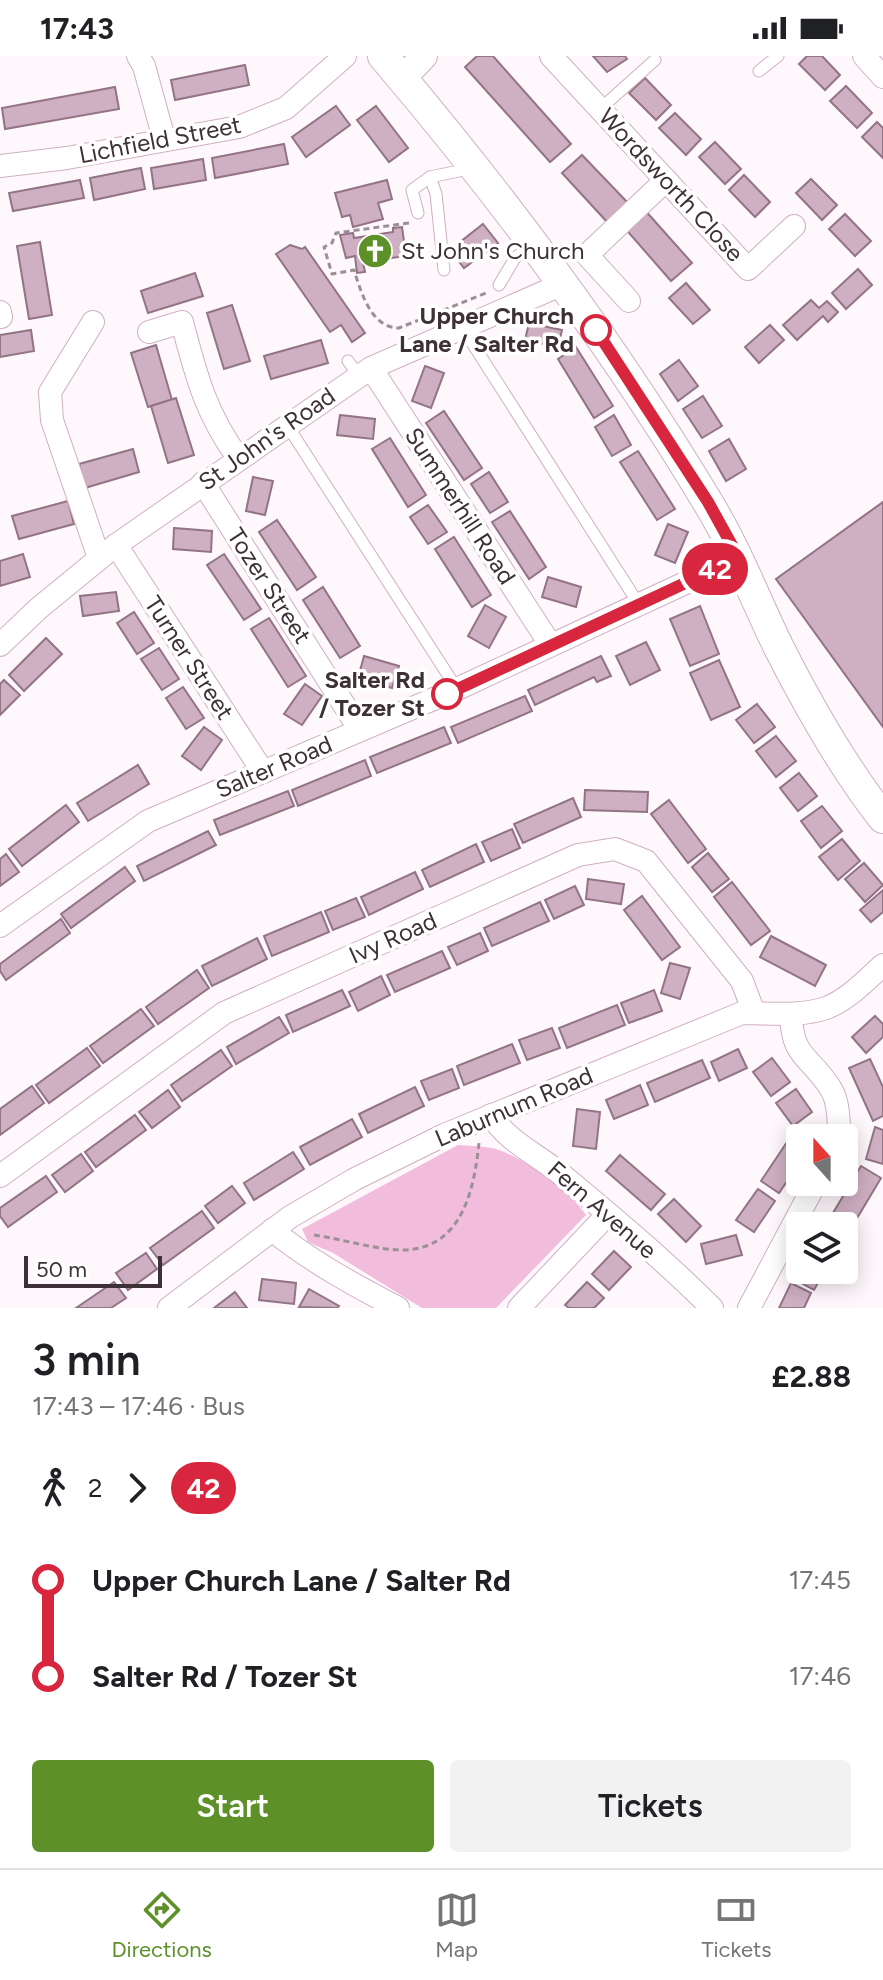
<!DOCTYPE html>
<meta charset="utf-8">
<style>
body{margin:0;font-family:Figtree,sans-serif;background:#f2f2f2;color:#202124;height:100vh;display:flex;flex-direction:column;font-size:30px;white-space:nowrap}
*{box-sizing:border-box;margin:0}
p{font-size:26px;color:#757577}
.icon{flex:none;width:44px;height:44px;fill:none;stroke:currentColor;stroke-width:2;stroke-linecap:round;stroke-linejoin:round}
.map{position:relative;height:1252px;overflow:hidden}
.side{display:flex;flex-direction:column;background:#fff;flex:1}
.side>*{flex:none}
.badge{padding:0 16px;border-radius:26px;font-size:28px;line-height:52px}
.needle{width:52px;rotate:339deg}
.fabs{position:absolute;left:786px;top:1068px;display:grid;gap:16px}
.fabs a{display:grid;place-items:center;width:72px;height:72px;border-radius:8px;background:#fff;box-shadow:0 4px 20px #0003;font-size:40px}
.scale{position:absolute;left:24px;bottom:20px;width:138px;box-sizing:border-box;padding-left:8px;border:4px solid #3d3037;border-top:0;font-size:22px;line-height:28px;white-space:nowrap;color:#3d3037;-webkit-text-stroke:6px #fff;paint-order:stroke}
.map>.badge{position:absolute;translate:-50% -50%;box-shadow:0 0 0 4px #fff}
.legs{display:flex;align-items:center;gap:12px;height:88px;padding:0 32px;font-size:26px}
.legs p{margin-inline-start:auto}
.head{display:flex;align-items:center;justify-content:space-between;height:136px;padding:0 32px}
h1{font-size:44px;font-weight:600;line-height:60px}
.cta{display:flex;gap:16px;margin-top:auto;padding:16px 32px}
.cta a{flex:1;height:92px;border-radius:8px;background:#5d9029;color:#fff;font-size:32px;font-weight:600;line-height:92px;text-align:center}
.cta a+a{background:#f2f2f2;color:#202124}
ul{padding:0 32px;list-style:none}
li{display:flex;align-items:center;gap:28px;height:96px;font-size:30px}
li i{display:grid;place-items:center;width:12px;height:100%;margin:0 10px;background:currentColor}
li i::after{content:'';width:20px;height:20px;margin:-10px;border:6px solid;border-radius:50%;background:#fff}
li p{margin-inline-start:auto}
li:first-child i{background:linear-gradient(#0000 50%,currentColor 0)}
li:last-child i{background:linear-gradient(currentColor 50%,#0000 0)}
.status{display:flex;justify-content:space-between;align-items:center;height:56px;padding:0 40px;background:#fff;direction:ltr}
.status svg{height:22px;fill:currentColor}
.tab-bar{display:flex;justify-content:space-around;align-items:center;height:112px;border-top:2px solid #e0e0e0;background:#fff;font-size:22px;color:#757577}
.tab-bar a{display:grid;justify-items:center;gap:4px}
.tab-bar .selected{color:#5d9029}
.map>svg:first-child{display:block}
</style>
<div class="status"><b>17:43</b><svg viewBox="0 0 49 12"><path d="M0 12V9h3v3zM5 12V6h3v6zM10 12V3h3v9zM15 12V0h3v12zM26 1h20v11H26zM47 4h2v5h-2z"/></svg></div>
<div class="map">
<svg width="883" height="1252" viewBox="0 0 883 1252">
<rect width="100%" height="100%" fill="#fef7fb"/>
<path fill="#f2bddd" d="M458,1089C471,1090 484,1090 496,1093C526,1103 569,1133 586,1159L496,1252H422L333,1197L308,1186L302,1173Z"/>
<g fill="#cfafc2" stroke="#927485" stroke-width="2">
<polygon points="477,0 493,0 571,88 550,106 465,11"/>
<polygon points="593,0 625,0 627,3 607,16"/>
<polygon points="807,0 822,0 840,19 825,34 799,8"/>
<polygon points="245,9 249,29 175,44 171,24"/>
<polygon points="645,22 671,49 656,64 629,37"/>
<polygon points="846,30 872,57 857,72 830,45"/>
<polygon points="115,31 119,53 5,73 2,52"/>
<polygon points="336,50 350,69 306,101 292,81"/>
<polygon points="376,50 408,92 389,106 357,64"/>
<polygon points="675,57 701,83 686,99 659,72"/>
<polygon points="877,66 883,72 883,102 862,81"/>
<polygon points="715,86 741,113 725,128 699,101"/>
<polygon points="284,88 288,108 215,122 212,102"/>
<polygon points="582,99 629,148 608,167 562,117"/>
<polygon points="203,103 206,124 154,133 151,112"/>
<polygon points="141,112 145,133 94,144 90,122"/>
<polygon points="744,119 770,146 755,161 729,134"/>
<polygon points="811,123 837,149 822,164 796,137"/>
<polygon points="80,124 84,142 13,155 9,137"/>
<polygon points="387,124 392,143 378,147 383,163 353,171 350,159 342,161 335,137"/>
<polygon points="643,152 692,207 671,225 623,170"/>
<polygon points="845,158 871,185 855,200 829,173"/>
<polygon points="483,168 498,187 464,212 450,194"/>
<polygon points="402,171 406,200 363,206 365,216 357,217 355,200 346,202 340,179 353,177 354,182 393,176 393,172"/>
<polygon points="40,186 52,259 29,263 17,190"/>
<polygon points="290,189 302,193 305,191 365,277 352,286 341,269 330,276 276,198"/>
<polygon points="858,213 872,229 846,253 832,237"/>
<polygon points="195,217 203,240 148,257 141,235"/>
<polygon points="686,227 710,254 693,268 669,242"/>
<polygon points="811,244 819,252 827,245 838,256 828,266 823,260 797,284 783,269"/>
<polygon points="232,249 250,305 224,313 207,257"/>
<polygon points="529,267 562,274 558,291 525,284"/>
<polygon points="770,269 784,284 759,307 745,291"/>
<polygon points="31,274 34,295 0,301 0,279"/>
<polygon points="321,284 328,307 271,323 264,300"/>
<polygon points="156,289 172,344 148,351 131,297"/>
<polygon points="576,291 613,350 594,362 558,303"/>
<polygon points="679,304 698,330 678,345 660,318"/>
<polygon points="425,310 444,317 431,352 412,345"/>
<polygon points="703,340 722,370 702,382 683,353"/>
<polygon points="176,342 194,399 168,407 151,350"/>
<polygon points="444,355 482,412 464,424 426,367"/>
<polygon points="340,359 375,363 373,383 337,379"/>
<polygon points="614,359 631,389 612,400 595,371"/>
<polygon points="390,382 426,439 408,451 372,393"/>
<polygon points="729,383 746,413 726,425 709,395"/>
<polygon points="133,393 139,416 85,432 79,408"/>
<polygon points="638,395 675,453 657,464 620,406"/>
<polygon points="489,416 508,446 490,457 471,428"/>
<polygon points="253,421 273,425 265,459 246,455"/>
<polygon points="68,445 74,468 19,483 12,460"/>
<polygon points="883,446 883,671 776,523"/>
<polygon points="428,449 447,476 428,488 410,461"/>
<polygon points="510,455 546,511 529,523 492,466"/>
<polygon points="277,464 316,521 297,534 259,476"/>
<polygon points="668,468 688,476 675,507 655,499"/>
<polygon points="174,472 212,475 211,496 173,493"/>
<polygon points="454,481 491,539 472,551 435,493"/>
<polygon points="23,498 30,521 0,530 0,505"/>
<polygon points="224,498 261,553 244,564 207,509"/>
<polygon points="548,521 581,531 576,551 542,541"/>
<polygon points="323,531 360,590 340,602 303,544"/>
<polygon points="116,536 119,555 83,560 80,540"/>
<polygon points="485,549 506,561 489,592 468,580"/>
<polygon points="700,550 719,598 690,610 670,563"/>
<polygon points="134,556 154,587 137,598 117,567"/>
<polygon points="269,562 306,620 288,631 251,573"/>
<polygon points="46,582 62,598 24,635 9,619"/>
<polygon points="646,586 660,614 630,629 616,600"/>
<polygon points="159,592 179,623 162,634 141,603"/>
<polygon points="364,600 399,610 392,632 358,622"/>
<polygon points="601,600 611,620 597,626 594,621 535,649 528,634"/>
<polygon points="719,604 740,651 711,664 690,617"/>
<polygon points="4,624 20,639 0,659 0,628"/>
<polygon points="305,628 322,640 302,669 284,658"/>
<polygon points="183,631 204,662 186,673 166,642"/>
<polygon points="525,640 532,655 458,687 451,671"/>
<polygon points="757,648 775,671 754,687 736,664"/>
<polygon points="204,671 222,684 201,714 182,700"/>
<polygon points="444,671 451,687 377,717 370,701"/>
<polygon points="776,680 796,705 776,721 756,695"/>
<polygon points="365,704 371,720 298,750 292,734"/>
<polygon points="138,709 149,728 88,765 77,747"/>
<polygon points="799,717 817,740 798,755 780,732"/>
<polygon points="585,734 648,736 647,756 584,754"/>
<polygon points="288,735 294,750 220,779 214,764"/>
<polygon points="573,742 581,761 523,787 514,768"/>
<polygon points="669,744 706,793 688,807 651,758"/>
<polygon points="66,749 79,766 22,810 9,793"/>
<polygon points="822,750 842,775 821,792 801,765"/>
<polygon points="512,773 520,792 491,805 482,786"/>
<polygon points="208,775 216,789 144,825 137,810"/>
<polygon points="842,783 860,805 838,824 819,801"/>
<polygon points="476,788 484,806 430,831 422,814"/>
<polygon points="708,797 729,823 712,836 692,811"/>
<polygon points="6,798 19,816 0,830 0,803"/>
<polygon points="864,807 883,829 865,846 845,823"/>
<polygon points="125,811 135,825 71,872 61,858"/>
<polygon points="415,816 423,833 369,859 361,841"/>
<polygon points="588,823 624,828 621,848 586,843"/>
<polygon points="732,826 770,875 751,889 714,841"/>
<polygon points="575,830 584,849 554,863 545,844"/>
<polygon points="883,834 883,856 871,866 860,854"/>
<polygon points="642,840 680,891 662,904 624,854"/>
<polygon points="356,842 365,861 333,874 325,855"/>
<polygon points="540,846 549,865 492,890 484,872"/>
<polygon points="321,856 329,876 272,900 264,880"/>
<polygon points="61,863 70,877 6,924 0,915 0,908"/>
<polygon points="480,877 488,895 457,909 448,891"/>
<polygon points="771,880 826,909 815,930 760,901"/>
<polygon points="257,882 267,903 212,930 202,910"/>
<polygon points="442,895 450,912 395,936 387,919"/>
<polygon points="670,907 690,912 680,943 661,937"/>
<polygon points="197,914 209,932 158,968 146,951"/>
<polygon points="381,920 390,939 358,955 349,936"/>
<polygon points="342,934 350,950 293,976 286,959"/>
<polygon points="654,934 662,955 629,967 621,947"/>
<polygon points="617,949 625,969 567,992 559,972"/>
<polygon points="141,953 154,970 103,1007 90,990"/>
<polygon points="875,960 883,968 883,981 866,997 852,981"/>
<polygon points="279,961 289,977 236,1008 227,991"/>
<polygon points="552,972 560,992 527,1004 519,984"/>
<polygon points="512,988 520,1007 464,1029 457,1010"/>
<polygon points="87,992 100,1010 49,1047 36,1029"/>
<polygon points="738,993 747,1012 719,1025 711,1006"/>
<polygon points="221,994 232,1010 182,1045 171,1029"/>
<polygon points="772,1002 790,1026 771,1040 753,1016"/>
<polygon points="870,1003 883,1031 883,1060 873,1065 849,1012"/>
<polygon points="702,1004 710,1022 655,1046 647,1027"/>
<polygon points="452,1013 459,1032 429,1044 421,1025"/>
<polygon points="640,1029 648,1049 614,1063 606,1044"/>
<polygon points="32,1030 44,1047 0,1079 0,1053"/>
<polygon points="415,1031 424,1050 368,1077 359,1058"/>
<polygon points="796,1033 812,1056 793,1070 776,1047"/>
<polygon points="168,1034 180,1051 152,1072 139,1056"/>
<polygon points="577,1053 600,1056 596,1093 573,1090"/>
<polygon points="135,1059 146,1074 96,1111 85,1096"/>
<polygon points="352,1063 362,1081 310,1109 300,1091"/>
<polygon points="875,1071 883,1074 883,1108 866,1103"/>
<polygon points="793,1077 801,1082 800,1106 779,1137 761,1125"/>
<polygon points="293,1096 304,1113 254,1144 244,1127"/>
<polygon points="81,1098 93,1115 65,1136 52,1119"/>
<polygon points="620,1099 665,1138 651,1154 606,1115"/>
<polygon points="861,1110 881,1122 850,1174 830,1162"/>
<polygon points="46,1120 57,1136 8,1171 0,1160 0,1152"/>
<polygon points="232,1130 245,1147 218,1167 205,1150"/>
<polygon points="758,1133 775,1145 754,1176 736,1164"/>
<polygon points="674,1143 701,1170 686,1186 658,1158"/>
<polygon points="202,1155 214,1172 163,1209 150,1192"/>
<polygon points="736,1179 742,1199 706,1208 701,1188"/>
<polygon points="614,1195 631,1211 609,1234 592,1218"/>
<polygon points="146,1197 157,1213 128,1234 116,1217"/>
<polygon points="800,1213 825,1214 814,1234 794,1223"/>
<polygon points="262,1223 296,1227 294,1248 259,1244"/>
<polygon points="114,1226 126,1242 111,1252 76,1252"/>
<polygon points="587,1226 604,1242 594,1252 569,1252 565,1249"/>
<polygon points="791,1227 811,1237 804,1252 779,1252"/>
<polygon points="309,1233 339,1250 337,1252 299,1251"/>
<polygon points="235,1236 247,1252 214,1252"/>
</g>
<g fill="none" stroke-linecap="round" stroke-linejoin="round">
<g stroke="#d0b0c3" stroke-width="13">
<g id="service">
<polyline points="759,15 778,0"/>
<polyline points="600,53 655,4"/>
<polyline points="430,121 436,138 444,214"/>
<polyline points="418,157 412,134 430,121 459,115 470,107"/>
<polyline points="499,229 515,202 530,190"/>
<polyline points="462,271 638,547"/>
<polyline points="348,305 359,320"/>
<polyline points="287,369 457,633"/>
</g>
</g>
<g stroke="#d0b0c3" stroke-width="24">
<g id="minor">
<polyline points="138,0 144,10 164,83"/>
<polyline points="551,0 748,213 794,170"/>
<polyline points="864,0 883,21"/>
<polyline points="0,110 67,102 239,71 286,52 345,0"/>
<polyline points="629,245 587,199 666,124"/>
<polyline points="0,256 1,261"/>
<polyline points="93,266 50,336 52,364 99,502"/>
<path d="M149,276L182,266C196,319 206,359 239,403"/>
<polyline points="371,312 550,588"/>
<polyline points="203,427 360,674"/>
<polyline points="116,489 263,716"/>
<polyline points="0,589 39,552 116,489 371,312 565,227"/>
<polyline points="0,870 148,765 457,633 739,502"/>
<path d="M791,958C792,1003 810,999 831,1033C839,1046 839,1067 839,1082"/>
<path d="M491,1059C505,1083 534,1097 556,1114C609,1158 663,1203 712,1252"/>
<polyline points="0,1120 224,957 578,799 615,793 646,805 742,925 754,957"/>
<path d="M272,1174C310,1205 354,1229 398,1252"/>
<path d="M169,1252L290,1161L355,1123L444,1079L742,957C769,957 800,961 826,952C848,944 866,924 883,909"/>
<polyline points="519,1252 608,1158"/>
<polyline points="749,1252 816,1126"/>
</g>
</g>
<g stroke="#d0b0c3" stroke-width="28">
<polyline id="tertiary" points="402,23 424,0"/>
</g>
<g stroke="#d0b0c3" stroke-width="32">
<path id="secondary" d="M383,0C502,140 612,287 707,445C736,492 755,543 779,592C809,651 842,710 883,762"/>
</g>
<g stroke="#9a9095" stroke-width="3" stroke-dasharray="6 4" stroke-linecap="butt">
<path d="M409,167L336,177L332,187L324,191L332,218L354,214C361,236 371,272 399,272L486,237"/>
<path d="M314,1179C342,1183 372,1193 400,1194C462,1195 474,1134 479,1087"/>
</g>
<use href="#service" stroke="#fff" stroke-width="11"/>
<use href="#minor" stroke="#fff" stroke-width="22"/>
<use href="#tertiary" stroke="#fff" stroke-width="26"/>
<use href="#secondary" stroke="#fff" stroke-width="30"/>
</g>
<g fill="none" stroke-linecap="round" stroke-linejoin="round">
<g stroke="#fff" stroke-width="18">
<polyline id="line-1" points="447,638 739,502 708,446 596,274"/>
</g>
<use href="#line-1" stroke="#d7263d" stroke-width="12"/>
</g>
<defs>
<g id="church-disc" transform="scale(1.8)"><circle r="9.5" fill="#5d9029" stroke="#fff"/><path d="M-1.2-6h2.4v3.5h3.3v2.4h-3.3V6h-2.4V-.1h-3.3v-2.4h3.3Z" fill="#fff"/></g>
</defs>
<g fill-rule="evenodd">
<use href="#church-disc" x="375" y="195"/>
</g>
<g fill="#fff" stroke="#d7263d" stroke-width="4">
<circle cx="596" cy="274" r="14"/>
<circle cx="447" cy="638" r="14"/>
</g>
<g text-anchor="middle" stroke-width="7" stroke-linejoin="round" paint-order="stroke">
<g font-size="24" fill="#3d3037" stroke="#fff">
<text transform="translate(160 84) rotate(-11)" y="8">Lichfield Street</text>
<text transform="translate(671 129) rotate(47)" y="8">Wordsworth Close</text>
<text transform="translate(267 383) rotate(-35)" y="8">St John's Road</text>
<text transform="translate(460 450) rotate(57)" y="8">Summerhill Road</text>
<text transform="translate(269 530) rotate(57)" y="8">Tozer Street</text>
<text transform="translate(189 602) rotate(57)" y="8">Turner Street</text>
<text transform="translate(274 711) rotate(-23)" y="8">Salter Road</text>
<text transform="translate(393 882) rotate(-24)" y="8">Ivy Road</text>
<text transform="translate(514 1051) rotate(-23)" y="8">Laburnum Road</text>
<text transform="translate(602 1154) rotate(41)" y="8">Fern Avenue</text>
</g>
<g font-size="24" fill="#3d3037" stroke="#fff" text-anchor="start">
<text x="401" y="203">St John's Church</text>
</g>
<g font-size="24" font-weight="bold" fill="#3d3037" stroke="#fff" text-anchor="end">
<text x="574" y="268">Upper Church<tspan x="574" dy="28">Lane / Salter Rd</tspan></text>
<text x="425" y="632">Salter Rd<tspan x="425" dy="28">/ Tozer St</tspan></text>
</g>
</g>
</svg>
<div class="fabs">
<a><svg class="needle" viewBox="-14 -14 28 28"><path d="M0-13l5 13h-10z" fill="#e53935"/><path d="M0 13l5-13h-10z" fill="#757577"/></svg></a>
<a><svg class="icon" aria-label="layers" viewBox="0 0 24 24"><path d="M12 4l9 5-9 5-9-5zM3 14l9 5 9-5"/></svg></a>
</div>
<div class="scale">50 m</div>
<b class="badge" style="left:715px;top:513px;background:#d7263d;color:#fff">42</b>
</div>
<section class="side">
<div class="head"><div><h1>3 min</h1><p>17:43 – 17:46 · Bus</p></div><b>£2.88</b></div>
<div class="legs"><svg class="icon" aria-label="walk" viewBox="0 0 24 24"><circle cx="13" cy="4" r="2"/><path d="M13 8l-2 6 4 7M11 14l-3 7M7 12l3-4h3l4 4"/></svg>2<svg class="icon" aria-label="forward" viewBox="0 0 24 24"><path d="M9 5l7 7-7 7"/></svg><b class="badge" style="background:#d7263d;color:#fff">42</b></div>
<ul>
<li><i style="color:#d7263d"></i><b>Upper Church Lane / Salter Rd</b><p>17:45</p></li>
<li><i style="color:#d7263d"></i><b>Salter Rd / Tozer St</b><p>17:46</p></li>
</ul>
<div class="cta"><a>Start</a><a>Tickets</a></div>
</section>
<nav class="tab-bar">
<a class="selected"><svg class="icon" aria-label="directions" viewBox="0 0 24 24"><path d="M12 3l9 9-9 9-9-9zM9 14v-3h6M13 9l2 2-2 2"/></svg>Directions</a>
<a><svg class="icon" aria-label="map" viewBox="0 0 24 24"><path d="M3 6l6-2 6 2 6-2v14l-6 2-6-2-6 2zM9 4v14M15 6v14"/></svg>Map</a>
<a><svg class="icon" aria-label="tickets" viewBox="0 0 24 24"><path d="M3 7h18v10H3zM15 7v10"/></svg>Tickets</a>
</nav>
